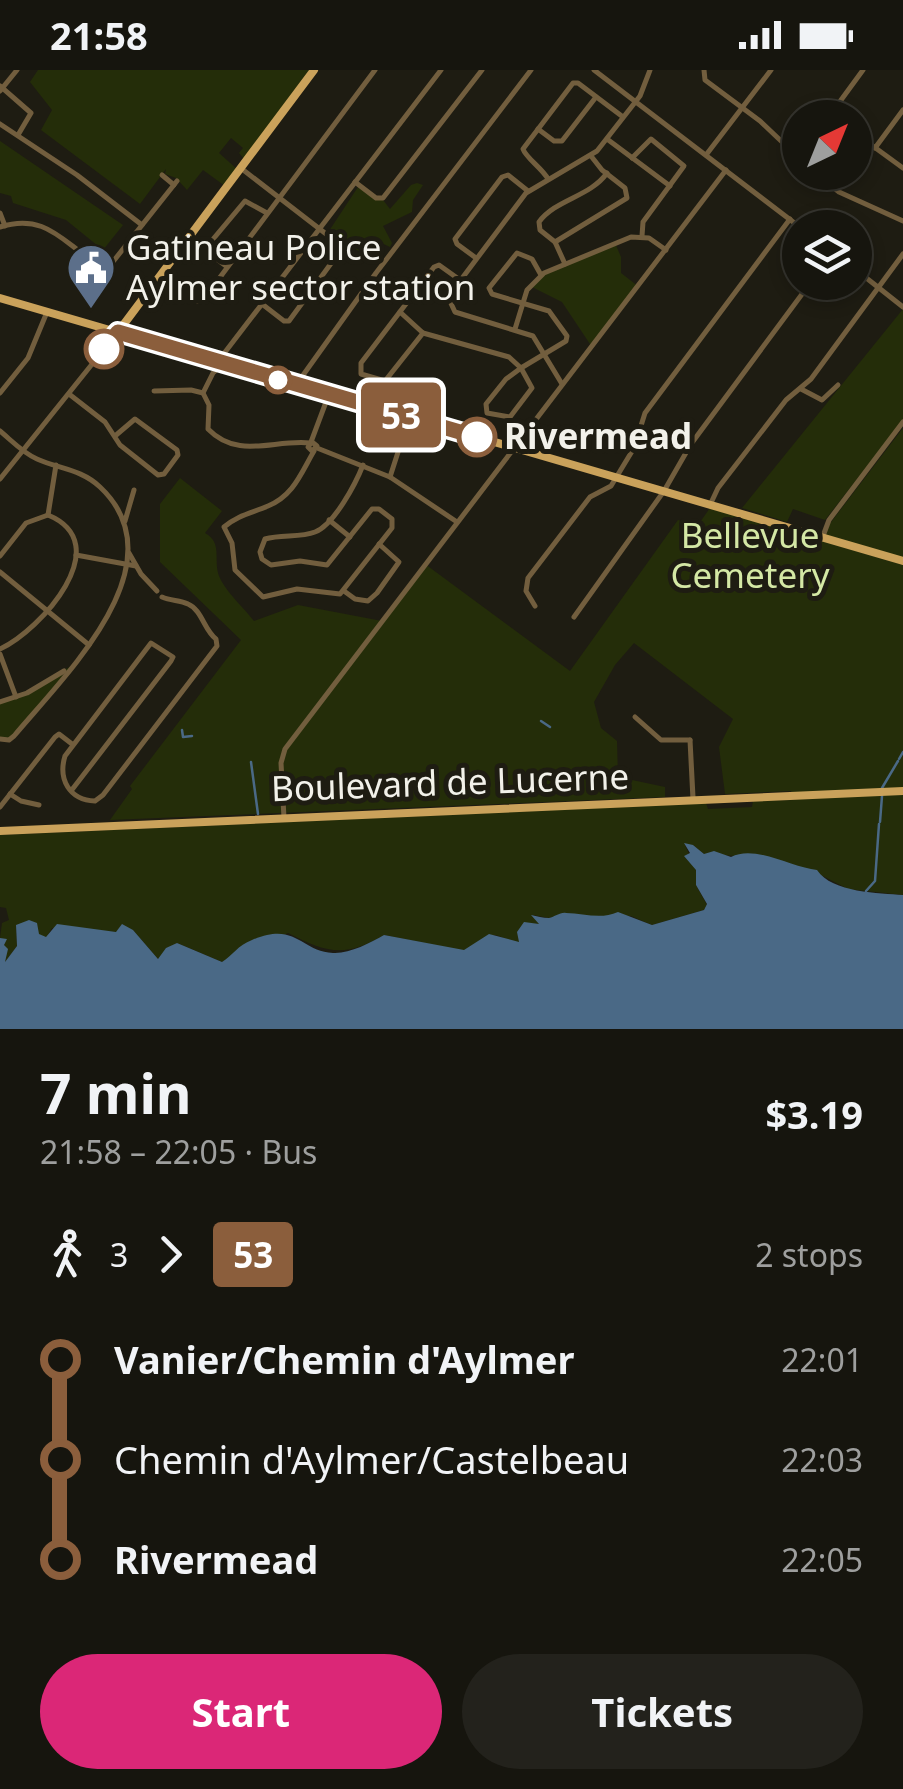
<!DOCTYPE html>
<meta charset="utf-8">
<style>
body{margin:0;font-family:"Noto Sans",sans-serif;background:#23221c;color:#f1f3f6;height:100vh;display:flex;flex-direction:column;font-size:38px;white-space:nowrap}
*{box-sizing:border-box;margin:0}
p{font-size:32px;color:#9e9f9e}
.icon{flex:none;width:55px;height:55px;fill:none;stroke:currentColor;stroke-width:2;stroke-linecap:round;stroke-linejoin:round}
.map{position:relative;height:959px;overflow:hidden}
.drawer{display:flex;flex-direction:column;background:#16150e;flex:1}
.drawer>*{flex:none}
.badge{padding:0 20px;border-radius:8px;font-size:35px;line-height:65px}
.needle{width:65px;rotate:43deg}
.fabs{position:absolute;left:782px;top:30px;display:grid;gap:20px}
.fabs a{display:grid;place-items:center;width:90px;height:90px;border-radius:50%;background:#16150e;box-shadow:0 5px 15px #0003,0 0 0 2px #35342e;font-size:50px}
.map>.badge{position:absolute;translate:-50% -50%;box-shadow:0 0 0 5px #fff}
.legs{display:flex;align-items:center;gap:15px;height:110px;padding:0 40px;font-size:32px}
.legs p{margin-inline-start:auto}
.summary{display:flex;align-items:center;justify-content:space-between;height:170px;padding:0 40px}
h1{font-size:55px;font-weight:700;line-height:75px}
.button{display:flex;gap:20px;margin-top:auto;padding:20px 40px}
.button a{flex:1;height:115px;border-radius:60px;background:#db2777;color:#fff;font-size:40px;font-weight:700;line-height:115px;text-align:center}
.button a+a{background:#23221c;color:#f1f3f6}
ul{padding:0 40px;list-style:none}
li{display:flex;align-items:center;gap:35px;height:100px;font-size:38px}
li i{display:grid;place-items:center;width:15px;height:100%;margin:0 12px;background:currentColor}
li i::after{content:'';width:25px;height:25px;margin:-12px;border:8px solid;border-radius:50%;background:#16150e}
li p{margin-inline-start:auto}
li:first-child i{background:linear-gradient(#0000 50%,currentColor 0)}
li:last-child i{background:linear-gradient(currentColor 50%,#0000 0)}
.status{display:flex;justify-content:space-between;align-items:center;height:70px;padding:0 50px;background:#16150e;direction:ltr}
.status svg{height:28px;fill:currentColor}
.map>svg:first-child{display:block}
</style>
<div class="status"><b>21:58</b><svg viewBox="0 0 49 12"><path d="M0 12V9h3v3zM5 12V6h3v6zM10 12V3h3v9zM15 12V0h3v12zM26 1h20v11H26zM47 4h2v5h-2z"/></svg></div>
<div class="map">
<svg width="903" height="959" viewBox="0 0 903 959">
<rect width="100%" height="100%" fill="#1e1c12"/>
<g fill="#242d09">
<polygon points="38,0 309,0 244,89 239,83 243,78 231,68 219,83 238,100 225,116 203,100 187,120 176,108 165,104 166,99 140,134 41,60 52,40 30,12"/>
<polygon points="0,71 123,155 103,180 66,150 13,133 11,126 0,123"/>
<polygon points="417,113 423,115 413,130 412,142 383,156 392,173 390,177 375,170 360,182 329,161 358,117 375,129 383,130 390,139 411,115"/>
<polygon points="615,173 621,187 621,203 639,217 592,277 562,232 530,216 536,209"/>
<polygon points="903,239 903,350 825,450 793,439 787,452 742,438"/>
<polygon points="903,358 903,488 825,465 825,460"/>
<path d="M180,408L222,441L205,463C223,473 213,489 219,506C225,521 244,538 254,551L298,535L382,551L425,494L570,601L678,450L698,455L710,438L903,495V825L848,819L813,801L769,788L704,784L693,775H685L696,800V815L707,835L704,840L652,855L631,846L580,847L566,843L549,848L533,845L541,855L519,872L515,874C482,854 490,872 464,881L384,865C345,888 327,883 288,863L222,892L177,873L158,889L133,860L116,862L52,858L46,868L16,855L17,876L5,892L0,868L2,853L9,850L6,838L0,837V765L706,733L708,739L752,737L753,731L795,730L791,721L725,724L719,677L733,649L634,573L615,595L594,632L601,658L617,671L618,707L665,717V727L110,750L132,719L130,716L241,570L160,492V434Z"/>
<polygon points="71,596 14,666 0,669 0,632 16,627"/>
</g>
<path fill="#4a6986" d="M684,773L693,775L704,784L714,781L731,787C755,774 793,798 817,800C832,823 880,823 903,825V959H0V868L7,869L4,875L8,879L5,892L17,876L16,855L29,850L37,853L39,864L46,867L57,854L116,862L122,854L133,860L158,889L166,878L177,873L222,892C232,886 238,875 252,870C296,851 300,881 333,883C349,884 370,873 384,865L464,880L489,864L519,872L517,862L524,852L539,854L531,845C537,846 543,848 549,848C555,847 560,842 566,843C584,843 600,850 618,842L652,855L704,840L707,834L696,815V800L684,786L690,783Z"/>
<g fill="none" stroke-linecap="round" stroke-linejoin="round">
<g stroke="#4a6986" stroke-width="2.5">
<polyline points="541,651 550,657"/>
<polyline points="182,660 183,667 192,666"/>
<polyline points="899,689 903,682"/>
<polyline points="251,692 258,744"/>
<polyline points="882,718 898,691"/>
<polyline points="880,752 882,726"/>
<polyline points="866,821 875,811 879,754"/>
</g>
<g stroke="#725e3e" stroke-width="5">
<polyline points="594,0 801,158"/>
<polyline points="704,0 705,10 760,51 800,89"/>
<polyline points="0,16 31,43 18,65"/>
<polyline points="0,21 17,0"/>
<polyline points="834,48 833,41 863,0"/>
<polyline points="0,54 77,105 142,155"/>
<polyline points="538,59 554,71 562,71 596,27"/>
<polyline points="855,63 903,98"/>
<polyline points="607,69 670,116"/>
<polyline points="875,78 903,40"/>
<polyline points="706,85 771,0"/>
<polyline points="632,88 651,69 684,96 643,152 642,166"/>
<polyline points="242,99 343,177 289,251 284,251 262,234"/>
<polyline points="815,102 839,122 903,151"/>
<polyline points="162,105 174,115"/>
<path d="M548,109C542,98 526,88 523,79L573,13H578L623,47"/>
<polyline points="355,112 376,128 383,128 482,0"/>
<polyline points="0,143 5,156"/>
<path d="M0,157C52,140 68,183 108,198L177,111"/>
<polyline points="555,172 627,128 625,118 602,100 591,86"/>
<polyline points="476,188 457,174 455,169 502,107 508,105 528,121"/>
<path d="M565,194L555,172L540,160L539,152C556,129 590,127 607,103"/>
<polyline points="226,196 207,182 209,174 245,131 267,143"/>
<polyline points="855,199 903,237"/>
<polyline points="161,204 195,231 203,230 375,0"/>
<polyline points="400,242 423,263 509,287 521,298 566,271 567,266 549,241 492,224 489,218 517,183 532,189 541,205"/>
<polyline points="515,259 527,220 544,203 631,167 649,168 666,180"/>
<polyline points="423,263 385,311 361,304 361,293 434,197 439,195 460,210"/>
<polyline points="219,290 441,0"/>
<polygon points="521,298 532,318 510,347 487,343 486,334 506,309"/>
<polyline points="562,314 533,266 455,242 448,227 526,123 597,81 640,26 650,0"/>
<polyline points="296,315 376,203 531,0"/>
<polyline points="801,319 822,330 838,315"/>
<path d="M154,321L191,320L203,323L209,335L208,359C238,390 274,369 310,373"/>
<polyline points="0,323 28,288 47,242"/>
<polyline points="203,323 213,303 223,294"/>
<polyline points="69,324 105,352 120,375 158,405 164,404 178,385 177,380 135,349 115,366"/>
<path d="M0,361C12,371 23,383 37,389C59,399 81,399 100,417C182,494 63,607 14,666L9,670L0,669"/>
<polyline points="311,372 329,324"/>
<polygon points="312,372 317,376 312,381 308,377"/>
<polyline points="317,378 390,407 457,452"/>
<path d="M314,381C301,403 294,425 268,436C252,443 238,445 224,457L232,473L235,500L263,527L297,519L340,524L392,458V449L379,439H372L327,495L300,491L271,495L262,489L260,482L265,469C281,464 300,468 315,462C334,455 356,413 363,395"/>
<polyline points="390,407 409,348"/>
<polyline points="0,409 117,263"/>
<polyline points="710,435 718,418 786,330 811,309 903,184"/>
<polyline points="48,445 56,395"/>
<polyline points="329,450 350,467"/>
<polyline points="125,451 134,420"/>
<polyline points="823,466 829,450 903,352"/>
<polyline points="129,483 141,504 157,521"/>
<polyline points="76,485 136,496"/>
<path d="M0,486L26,453L48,445C118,474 41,560 0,579"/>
<polyline points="0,502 89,575"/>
<polyline points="344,521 355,529 368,531 377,523 399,492 379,474"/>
<polyline points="535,536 526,521 528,508 590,427 611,416 634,378 645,343 790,149"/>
<polyline points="574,547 664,421 691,374 811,212"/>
<polyline points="0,584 16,627"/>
<polyline points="0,632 27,623 64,601"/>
<polyline points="635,647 661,670 690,670"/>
<path d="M71,721L171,591L173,587L151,573L65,686C58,709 69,730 95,731L103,725L217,576L216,569C204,560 202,540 188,534C180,530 171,531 162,527"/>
<polyline points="10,724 21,731 39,735"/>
<polyline points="693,727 690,670 693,730"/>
<polyline points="0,737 55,667 59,664 72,674"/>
<polyline points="284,748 281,693 285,679 726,100"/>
</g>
<g stroke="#caa25b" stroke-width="8">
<polyline points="0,228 903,491"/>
<polyline points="118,262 314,0"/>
<polyline points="0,761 903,721"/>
</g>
</g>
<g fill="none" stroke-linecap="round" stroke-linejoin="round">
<g stroke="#fff" stroke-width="22">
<polyline id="line-1" points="104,279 118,262 477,367"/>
</g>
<use href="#line-1" stroke="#8b5e3c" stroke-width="15"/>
</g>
<defs>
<g id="civic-pin" transform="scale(2.5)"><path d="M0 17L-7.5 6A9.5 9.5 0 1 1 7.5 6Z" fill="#5c6f8a" stroke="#1e1c12"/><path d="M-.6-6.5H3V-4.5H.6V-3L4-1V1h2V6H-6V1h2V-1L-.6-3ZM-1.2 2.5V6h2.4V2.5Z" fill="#fff"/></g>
</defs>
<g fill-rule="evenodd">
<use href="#civic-pin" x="91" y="198"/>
</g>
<g fill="#fff" stroke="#8b5e3c" stroke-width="5">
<circle cx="104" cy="279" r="18"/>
<circle cx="278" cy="310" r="12"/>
<circle cx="477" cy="367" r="18"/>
</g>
<g text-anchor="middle" stroke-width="10" stroke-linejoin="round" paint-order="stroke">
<g font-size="35" fill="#f2f1ea" stroke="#1e1c12" text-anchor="start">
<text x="126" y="190">Gatineau Police<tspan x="126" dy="40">Aylmer sector station</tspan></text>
</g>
<g font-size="35" font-weight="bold" fill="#f2f1ea" stroke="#1e1c12" text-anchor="start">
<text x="504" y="379">Rivermead</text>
</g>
<g font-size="35" fill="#d4e8a5" stroke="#1e1c12">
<text x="750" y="478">Bellevue<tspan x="750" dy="40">Cemetery</tspan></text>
</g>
<g font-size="35" fill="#f2f1ea" stroke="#1e1c12">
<text transform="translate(450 713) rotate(-2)" y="12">Boulevard de Lucerne</text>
</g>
</g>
</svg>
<div class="fabs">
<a><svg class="needle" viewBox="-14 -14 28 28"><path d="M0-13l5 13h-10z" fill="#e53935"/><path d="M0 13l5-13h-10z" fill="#9e9f9e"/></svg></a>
<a><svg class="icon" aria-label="layers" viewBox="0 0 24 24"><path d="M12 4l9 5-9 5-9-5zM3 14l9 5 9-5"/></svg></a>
</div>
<b class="badge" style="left:401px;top:345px;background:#8b5e3c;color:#fff">53</b>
</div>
<section class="drawer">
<div class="summary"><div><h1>7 min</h1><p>21:58 – 22:05 · Bus</p></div><b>$3.19</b></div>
<div class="legs"><svg class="icon" aria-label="walk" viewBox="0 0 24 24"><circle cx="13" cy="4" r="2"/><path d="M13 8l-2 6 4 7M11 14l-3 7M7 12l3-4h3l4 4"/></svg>3<svg class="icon" aria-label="forward" viewBox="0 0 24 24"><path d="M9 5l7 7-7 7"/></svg><b class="badge" style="background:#8b5e3c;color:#fff">53</b><p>2 stops</p></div>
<ul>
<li><i style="color:#8b5e3c"></i><b>Vanier/Chemin d'Aylmer</b><p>22:01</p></li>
<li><i style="color:#8b5e3c"></i><span>Chemin d'Aylmer/Castelbeau</span><p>22:03</p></li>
<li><i style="color:#8b5e3c"></i><b>Rivermead</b><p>22:05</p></li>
</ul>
<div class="button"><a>Start</a><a>Tickets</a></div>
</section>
